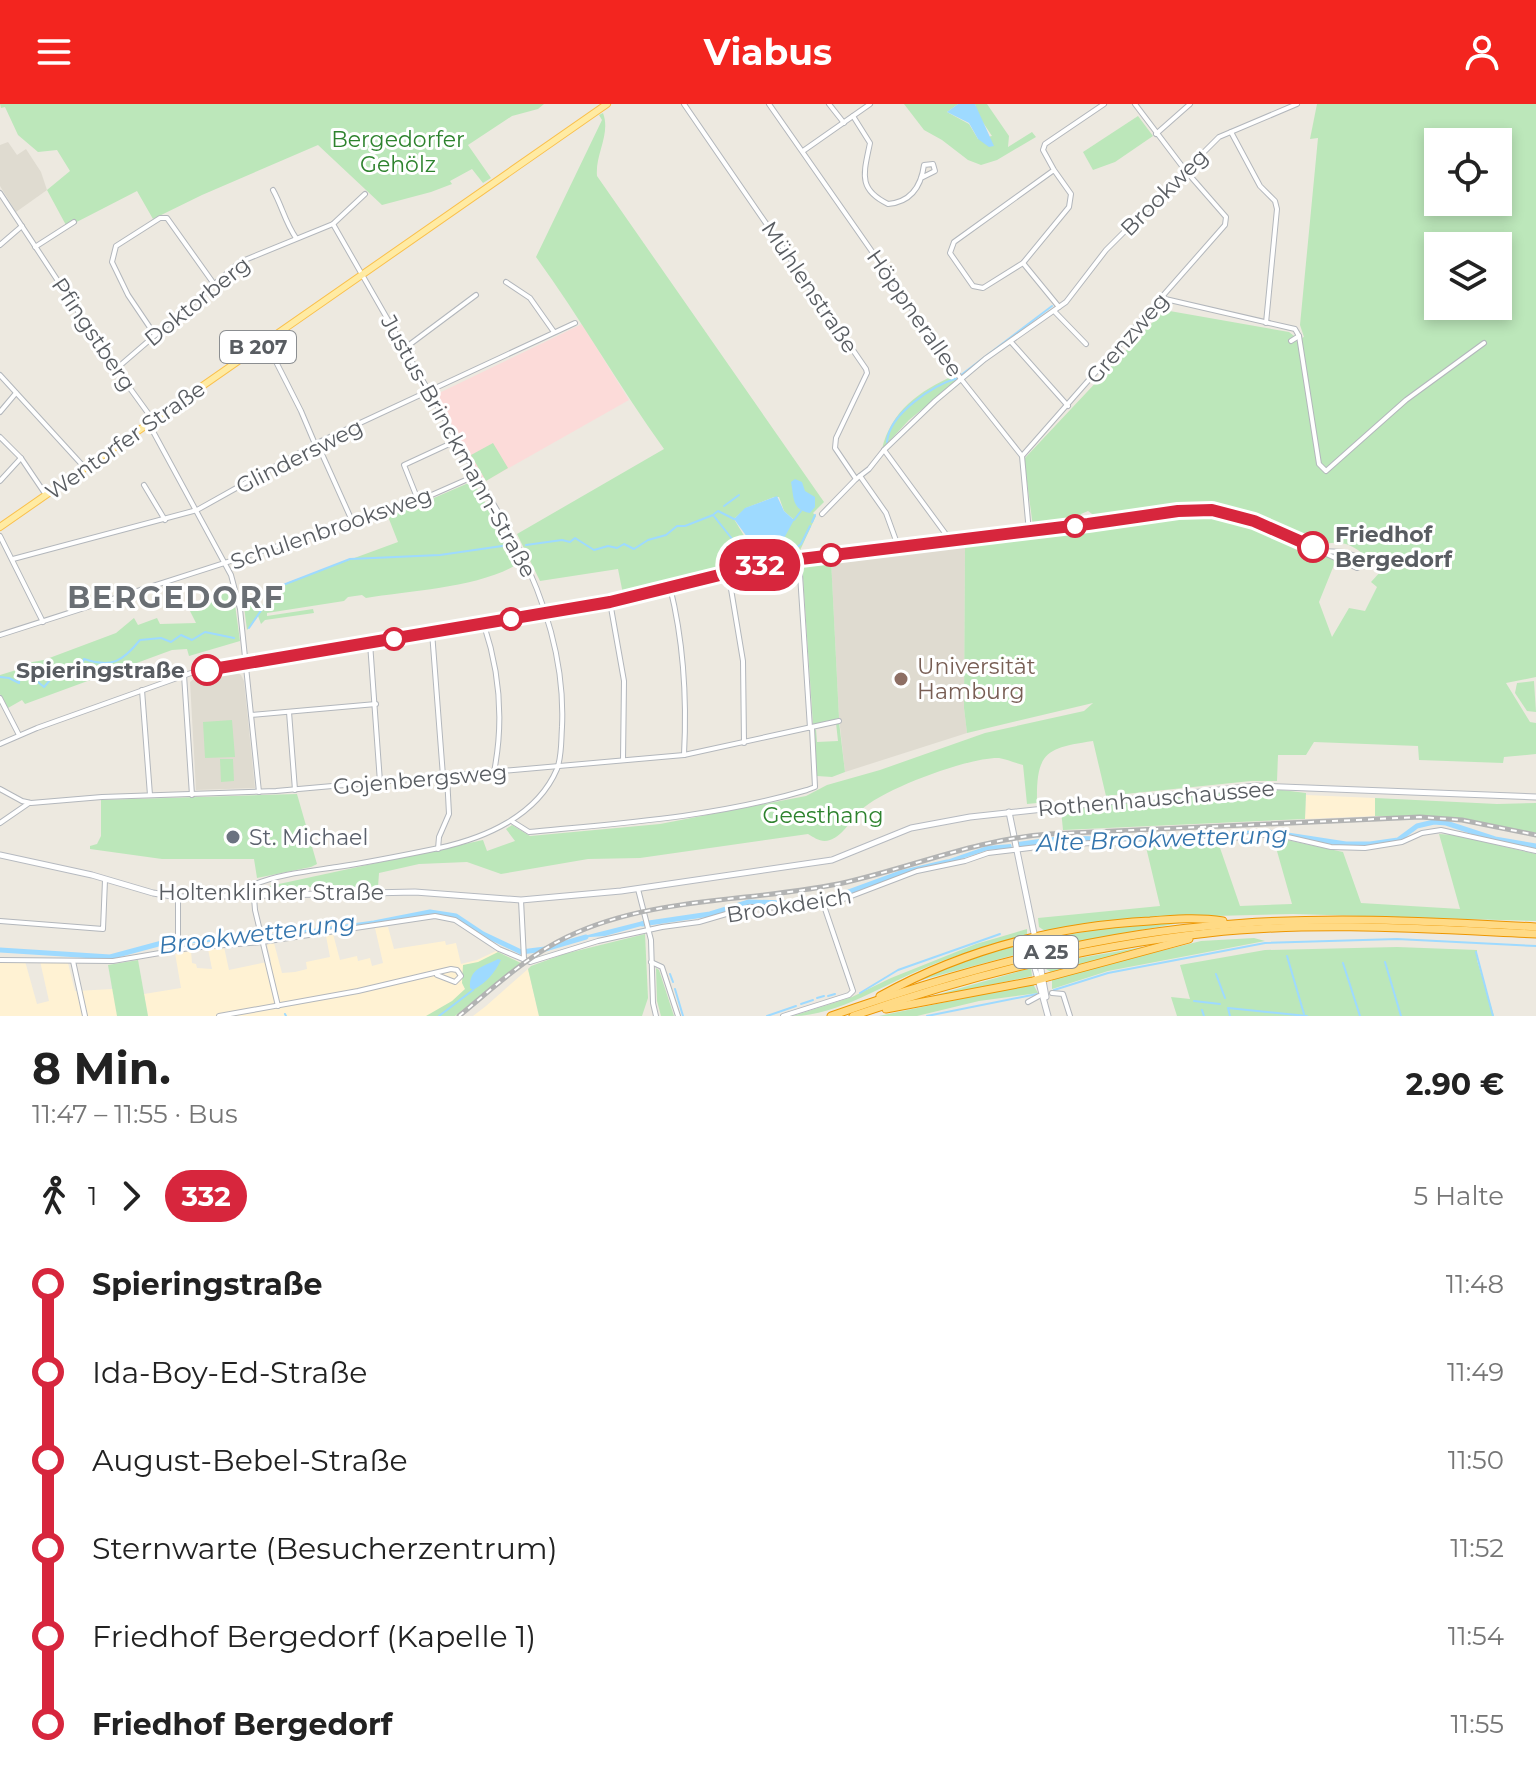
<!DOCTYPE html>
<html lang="de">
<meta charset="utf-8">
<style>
body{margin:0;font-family:Montserrat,sans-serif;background:#f2f2f2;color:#222;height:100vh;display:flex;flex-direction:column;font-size:30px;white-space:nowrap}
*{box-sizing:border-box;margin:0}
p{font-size:26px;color:#767676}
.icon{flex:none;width:44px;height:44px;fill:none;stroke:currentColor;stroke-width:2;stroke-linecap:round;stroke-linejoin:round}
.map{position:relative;height:912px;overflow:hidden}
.drawer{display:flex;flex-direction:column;background:#fff;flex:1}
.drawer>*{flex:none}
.badge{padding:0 16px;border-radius:26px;font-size:28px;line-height:52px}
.controls{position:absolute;left:1424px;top:24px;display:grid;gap:16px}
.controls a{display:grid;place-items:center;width:88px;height:88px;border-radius:0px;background:#fff;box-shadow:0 4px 12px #0003;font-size:40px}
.map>.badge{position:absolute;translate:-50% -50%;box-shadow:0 0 0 4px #fff}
.legs{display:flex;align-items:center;gap:12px;height:88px;padding:0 32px;font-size:26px}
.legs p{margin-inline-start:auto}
.summary{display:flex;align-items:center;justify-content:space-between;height:136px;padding:0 32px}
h1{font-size:44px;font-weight:700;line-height:60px}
ul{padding:0 32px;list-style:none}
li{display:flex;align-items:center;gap:28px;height:88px;font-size:30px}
li i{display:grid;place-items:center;width:12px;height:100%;margin:0 10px;background:currentColor}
li i::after{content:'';width:20px;height:20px;margin:-10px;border:6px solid;border-radius:50%;background:#fff}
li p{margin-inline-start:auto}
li:first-child i{background:linear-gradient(#0000 50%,currentColor 0)}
li:last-child i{background:linear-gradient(currentColor 50%,#0000 0)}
header{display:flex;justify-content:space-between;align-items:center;height:104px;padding:0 32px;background:#f3251f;color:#fff;font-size:36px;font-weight:700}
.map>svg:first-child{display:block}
</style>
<header><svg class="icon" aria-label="menu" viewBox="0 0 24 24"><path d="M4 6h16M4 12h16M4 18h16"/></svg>Viabus<svg class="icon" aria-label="person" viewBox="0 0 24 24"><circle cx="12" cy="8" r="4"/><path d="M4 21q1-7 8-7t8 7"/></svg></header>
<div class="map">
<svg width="1536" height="912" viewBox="0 0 1536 912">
<rect width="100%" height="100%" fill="#ede9e0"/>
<g fill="#fff2d3">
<polygon points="1306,691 1375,694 1375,712 1305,715"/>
<polygon points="388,823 394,845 445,837 446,841 456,839 461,860 477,856 496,847 521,859 455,912 148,912 144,890 181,884 175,849 191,847 192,859 196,860 197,864 212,865 208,845 224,843 229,866 271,857 267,840 274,839 282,869 295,868 307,865 306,858 330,853 326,832 333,830 340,856 357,852 358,857 370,854 372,862 383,859 375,824"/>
<polygon points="25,857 37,900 49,897 40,857 68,859 75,887 113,885 118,912 0,912 0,858"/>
<polygon points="528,865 539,912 473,912 486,902"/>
</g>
<g fill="#dfdbd0">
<polygon points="8,38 17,51 26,45 41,68 47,86 16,108 0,82 0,41"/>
<polygon points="965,440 964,604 967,629 845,668 839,614 831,455"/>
<polygon points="236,568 241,571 244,577 255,684 196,686 190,578 194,575"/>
</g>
<polygon fill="#fcdbd9" points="582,220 629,296 484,378 435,291"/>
<g fill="#bce7ba" fill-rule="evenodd">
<polygon points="0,0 544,0 538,5 512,12 468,41 491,74 483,79 472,65 450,77 452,80 431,88 382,101 318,41 202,91 153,115 137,87 67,123 47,86 70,67 57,46 38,48 18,31 5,3 1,4"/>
<polygon points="904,0 958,0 947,8 969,20 978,35 992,32 978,11 975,0 987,0 1009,32 1008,43 1032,28 1036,33 997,56 981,61 968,56 942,36 924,26"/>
<path d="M1317,0H1536V573L1506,579L1530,618L1536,619V650L1504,653L1503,659L1419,656L1418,642L1314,638L1306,651H1278L1277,677H1251L1106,692L1093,637C1046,644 1036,648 1037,699L1027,700L1023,661C1015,659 1006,655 999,654C969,653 883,685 861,706C851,715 844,731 830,736C821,739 815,734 808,730L640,754L588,755L501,770L467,758L419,760L379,769L378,783H265L483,736L487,747L515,737L506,725L512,721L530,732L660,720L806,692L827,681L880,666L985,629L1084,607L1093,599L967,629L964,604L965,440L1081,424L1088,426L1094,421C1132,416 1175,404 1213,409C1256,415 1296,438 1336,456L1319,498L1332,533L1349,504L1365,507L1377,483L1371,478L1381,467C1356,443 1349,433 1315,442C1282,427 1246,406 1210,403C1174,400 1135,410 1099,415L1088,407L1081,410L1076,418L1033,423L1024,355L1164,206L1289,228L1298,235L1304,233L1300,221L1318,34L1310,35ZM1438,38H1498V98H1438ZM1438,142H1498V202H1438Z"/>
<path d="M603,9C611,30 595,50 597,72L824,398L813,409L816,412L796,455L742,462L623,490L618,465L540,477L517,430L664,345C619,282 581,215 536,153L602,16L599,11ZM774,393H779L784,407L793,415L780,438L764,440L746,435L734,415L746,404Z"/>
<polygon points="1138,12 1153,32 1115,58 1093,66 1083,48"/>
<path d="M955,271L958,276L909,316L882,345C891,307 919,287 955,271Z"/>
<polygon points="493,339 508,364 486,377 471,351"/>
<path d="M473,377L519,459C484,483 409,487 366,494L362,491L348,493L344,497L267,509V512L313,505L314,509L265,516L261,520L258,512L247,526L242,487L255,505C268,500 276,485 289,478L398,438L387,410L420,400Z"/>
<polygon points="831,455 839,614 815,621 813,620 802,459"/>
<polygon points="233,486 240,537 189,552 187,545 172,546 25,600 22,596 8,604 0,590 0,571 26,563 27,559 44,556 116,529 134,514 138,521 157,514 160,520 196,519 188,503"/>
<polygon points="1534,577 1536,608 1527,607 1515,589 1517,579"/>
<polygon points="232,616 235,653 205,654 203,618"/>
<polygon points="839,618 845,668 832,673 817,672 814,627 816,625 817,638 838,637 836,619"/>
<polygon points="220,655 233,655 234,677 221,678"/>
<polygon points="1274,685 1306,689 1305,715 1063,726 1061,706 1239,686"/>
<polygon points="297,690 317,760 311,763 257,774 254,755 162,755 90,745 90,742 97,740 101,732 101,696"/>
<polygon points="1375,694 1497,700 1536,699 1536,729 1445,713 1375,712"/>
<polygon points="1439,730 1455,731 1536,750 1536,817 1293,810 1215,812 1045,827 1039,823 1038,814 1160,802 1146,743 1218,738 1240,802 1292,800 1273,733 1343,748 1361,799 1460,805"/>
<polygon points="1185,818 1042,844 1040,839 1044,835 1112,823"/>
<path d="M1027,825V830L1023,832C991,842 958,850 927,863C886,879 838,912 793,912L852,893L891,874L976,840Z"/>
<polygon points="645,830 648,894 642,912 539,912 528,865 531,862 564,850"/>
<polygon points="1254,834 1265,837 1108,867 1052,885 1052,875 1059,872 1201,837"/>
<polygon points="1025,839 1029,847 914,878 975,852"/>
<polygon points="1143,843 1148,844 1051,868 1046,865 1045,860"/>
<polygon points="1397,843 1477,846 1477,856 1494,912 1177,912 1171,893 1190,895 1180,861 1265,846"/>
<polygon points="498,848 521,859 455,912 426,912 452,897 465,885 462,879 463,861 478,858"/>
<polygon points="138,856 148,912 117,912 108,861"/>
<polygon points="656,864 659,866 674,912 661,912 657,897"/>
<polygon points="1031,864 1032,872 924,895 929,893"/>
<polygon points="1033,880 1038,889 979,897 917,912 879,912"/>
</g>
<g fill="#9edaff">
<polygon points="958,0 975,0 994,42 989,43 978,35 969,19 947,8"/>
<path d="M795,375L802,378L805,387L815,393V403L810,409C791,406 794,392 791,378Z"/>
<polygon points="777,392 784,407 794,416 783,436 764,440 750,437 734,415 745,404"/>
<polygon points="1011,740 1012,744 988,746 946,760 941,758 987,742"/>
<polygon points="643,817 645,821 605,832 576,834"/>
<path d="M498,855L501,856C494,870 487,878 473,886L470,884C469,864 483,863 498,855Z"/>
</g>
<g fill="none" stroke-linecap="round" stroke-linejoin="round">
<g stroke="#9edaff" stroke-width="2">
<polyline points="961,271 1052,202"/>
<path d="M887,338C889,310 933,281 958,274"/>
<polyline points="724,402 739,391"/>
<polyline points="714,410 718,407 734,415"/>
<polyline points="794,416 801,407"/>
<polyline points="812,418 815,411"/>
<polyline points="526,441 562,436 570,438 575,434 594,446 608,442 617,444 624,440 634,445 648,436 666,431 677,422 685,422 713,411 745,451 749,452 795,445 801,440 810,422"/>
<polyline points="249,524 273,489 283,481 350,455 440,451 509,441"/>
<path d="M0,573L9,574L19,579L20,571L26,568L44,583L57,568H66L68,563L80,564L84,555C112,564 122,558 140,536L161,534L171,538L181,531L192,536L205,528L234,534"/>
<polyline points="1476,848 1493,912"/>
<polyline points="1287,852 1304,910"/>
<polyline points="1385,858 1401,912"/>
<polyline points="1343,859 1360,912"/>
<polyline points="670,870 673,878"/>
<polyline points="1216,870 1225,894"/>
<polyline points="675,885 683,912"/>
<polyline points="1054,886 1108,869 1265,839 1397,835 1536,842"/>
<polyline points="860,889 898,866 1000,830"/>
<polyline points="828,892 835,890"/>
<polyline points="817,894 824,892"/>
<polyline points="1194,897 1220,900"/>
<polyline points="801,900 813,896"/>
<polyline points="1202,906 1204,912"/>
<polyline points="285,910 286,912"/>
<polyline points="439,912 473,886"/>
<polyline points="767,912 796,902"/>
<polyline points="927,912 1037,890"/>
<polyline points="1230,912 1228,904 1307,912"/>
</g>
<g stroke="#9edaff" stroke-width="5">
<polyline points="1015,741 1064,734 1132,736 1269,728 1346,740 1370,740 1398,736 1417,722 1434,718 1446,719 1495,735 1536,742"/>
<polyline points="642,820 710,810 749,798 787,799 840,791 900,769 947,758"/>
<polyline points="0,846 110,853 162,839 215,835 250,836 374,819 430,808 456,812 483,830 521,848 545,845 586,833"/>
</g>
<g stroke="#b3b7bc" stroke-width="6">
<g id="minor">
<polyline points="684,0 866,265 867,269 836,334 835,344 856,375"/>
<polyline points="769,0 961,275 1022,352 1029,428"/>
<polyline points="829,0 844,19"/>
<path d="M853,12L870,39C864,69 857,85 888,100C911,98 921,83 924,61L933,60L935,67L921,74"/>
<polyline points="1231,28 1260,82 1275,97 1277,105 1266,219"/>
<polyline points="1156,30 1190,0"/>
<polyline points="803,47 870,0"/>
<polyline points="1054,66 954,138 950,149 973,182 983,184 1023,159 1069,103 1071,90 1054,66 1043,46 1045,40 1104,0"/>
<path d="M273,86C282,102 285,118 296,134"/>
<polyline points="0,89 116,265 153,316"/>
<polyline points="0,141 22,122"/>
<polyline points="35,143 74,118"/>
<polyline points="1023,159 1059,203"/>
<polyline points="506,178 530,194 554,228"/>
<polyline points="1161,194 1295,225 1299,232"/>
<polyline points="1055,208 1086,240"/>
<polyline points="155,231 128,191 112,158 116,142 160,114 167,114 214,180"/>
<polyline points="1299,232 1319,360 1326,367 1406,296 1484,239"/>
<polyline points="1291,237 1299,232"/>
<polyline points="266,238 301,307 315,340"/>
<polyline points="1011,238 1068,302"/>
<polyline points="405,244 476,191"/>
<polyline points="116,265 240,158 333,120 365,90"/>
<polyline points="0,271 85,364"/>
<polyline points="0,308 16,289"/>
<polyline points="149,320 231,471 240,505 259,688"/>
<polyline points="0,333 21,354 46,391"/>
<polyline points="317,339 353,419"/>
<polyline points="884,346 945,429 946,437"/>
<polyline points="1022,352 1225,121 1226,113 1185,66 1135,0"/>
<polyline points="860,372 886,409 898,442"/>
<polyline points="0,377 21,354"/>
<polyline points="144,381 165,416"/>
<polyline points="418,396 404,361 458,336"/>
<polyline points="822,410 856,375 869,365 884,346 935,297 985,255 1066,198 1106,146 1219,33 1297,0"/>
<polyline points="0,432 43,518"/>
<polyline points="13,455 197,406 317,339 575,219"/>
<polyline points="799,455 810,624"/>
<polyline points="728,467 743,557 744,639"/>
<path d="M670,483C684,539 687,594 684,651"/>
<polyline points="610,498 624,577 623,656"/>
<path d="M484,521C500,569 504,617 494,668"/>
<polyline points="432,528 443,672"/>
<polyline points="0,531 418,397 477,371"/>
<polyline points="370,539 380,678"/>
<polyline points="184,571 192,691"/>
<polyline points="142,586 150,691"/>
<polyline points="0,594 19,631"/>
<polyline points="289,608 295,686"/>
<polyline points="251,611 376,600"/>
<polyline points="0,640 37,624 191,569 610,498 741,464 865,446 1088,420 1178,407 1212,406 1254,417 1357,464 1366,460 1366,456 1344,448 1321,447"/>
<polyline points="0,685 22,697 31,699 102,693 276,687 684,651 839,617"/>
<path d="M513,718L529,728C624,719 715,713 807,686L815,683L812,624"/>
<polyline points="0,719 29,699"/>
<polyline points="438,745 439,733 449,710 447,672"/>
<polyline points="638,785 651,836 653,899 656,912"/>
<polyline points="178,793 178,832"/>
<polyline points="521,796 524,855"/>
<polyline points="0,817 103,825 105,776"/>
<polyline points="0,856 113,857 189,844 262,838 435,812 455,816 499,845 530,858 598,837 662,823 699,818 750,803 788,804 841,796 917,767 965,757 988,749 1046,742 1091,739 1171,740 1263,731 1279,731 1331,743 1365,744 1402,738 1422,729 1441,726 1536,747"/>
<polyline points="73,857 85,912"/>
<polyline points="651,858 662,863 678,912"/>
<polyline points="1052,889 1063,890 1070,912"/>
<polyline points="1028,898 1039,892"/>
<path d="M278,902L255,806L253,781C278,770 310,767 337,763C371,758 405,751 439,744C485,734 537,712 557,665C562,652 561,636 562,623C565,558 546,498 517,441L333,120"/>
<polyline points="219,912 358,887 451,865 457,866 461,872 455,878 437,871"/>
<polyline points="783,912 849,891 853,887 823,799"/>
</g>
</g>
<g stroke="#b6bac0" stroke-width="7">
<g id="secondary">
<polyline points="1009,708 1037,844"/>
<polyline points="0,751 92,771 153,789 178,793 415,788 521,796 621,787 832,756 911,724 970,713 1256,682 1536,693"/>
<polyline points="1035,864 1048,912"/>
<polyline points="1041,866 1046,893"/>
</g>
</g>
<g stroke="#fac04c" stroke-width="8">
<polyline id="primary" points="0,423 607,0"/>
</g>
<g stroke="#ed9600" stroke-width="9">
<g id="motorway">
<path d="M880,892C963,846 1055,822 1150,817C1173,815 1199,813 1223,817"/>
<polyline points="886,905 1033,877 1189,835"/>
<path d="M831,912C954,869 1078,834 1208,822C1317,811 1427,817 1536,823"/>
<path d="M853,912C968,872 1087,842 1208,829C1316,817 1427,825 1536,830"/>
</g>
</g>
<use href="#minor" stroke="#fff" stroke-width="4"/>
<use href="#secondary" stroke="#fff" stroke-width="5"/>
<use href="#primary" stroke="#ffeba3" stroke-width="6"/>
<use href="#motorway" stroke="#ffda85" stroke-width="7"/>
<g stroke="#b2b3b3" stroke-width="5">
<path id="rail" d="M459,912C493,884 527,852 567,833C654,791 755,799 847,778C915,762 979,735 1049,730L1420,713L1462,716L1536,731"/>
</g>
<use href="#rail" stroke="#fff" stroke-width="2" stroke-dasharray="6" stroke-linecap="butt"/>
<g stroke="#b6bac0" stroke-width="7" stroke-linecap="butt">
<g id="secondary-bridge">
<polyline points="1031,841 1035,864"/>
<polyline points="1037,844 1041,866"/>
</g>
</g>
<use href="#secondary-bridge" stroke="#fff" stroke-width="5"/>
</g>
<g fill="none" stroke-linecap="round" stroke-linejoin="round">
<g stroke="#fff" stroke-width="18">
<polyline id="line-1" points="207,566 610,498 768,459 1088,420 1178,407 1212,406 1254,417 1313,443"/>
</g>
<use href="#line-1" stroke="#d7263d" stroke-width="12"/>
</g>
<g fill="#fff" stroke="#d7263d" stroke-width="4">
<circle cx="1075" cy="422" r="10"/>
<circle cx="1313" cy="443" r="14"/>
<circle cx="831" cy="451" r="10"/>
<circle cx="511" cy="515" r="10"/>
<circle cx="394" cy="535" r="10"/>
<circle cx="207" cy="566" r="14"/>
</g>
<circle fill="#8d6e63" stroke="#fff" stroke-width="3" cx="901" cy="575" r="8"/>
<circle fill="#6b7280" stroke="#fff" stroke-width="3" cx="233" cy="733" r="8"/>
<g text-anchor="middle" stroke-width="6" stroke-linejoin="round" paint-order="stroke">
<g fill="#fff" stroke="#8b8e91" stroke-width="2">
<rect x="220" y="227" width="76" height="32" rx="6"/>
<rect x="1014" y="832" width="64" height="32" rx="6"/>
</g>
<g font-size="20" font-weight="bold" fill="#595d62">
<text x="258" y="250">B 207</text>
<text x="1046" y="855">A 25</text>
</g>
<g font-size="22" fill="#2e832e" stroke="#fff">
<text x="398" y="43">Bergedorfer<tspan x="398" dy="25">Gehölz</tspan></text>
<text x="823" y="719">Geesthang</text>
</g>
<g font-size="22" fill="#595d62" stroke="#fff">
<text transform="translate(1164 88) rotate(-45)" y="8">Brookweg</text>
<text transform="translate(810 183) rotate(56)" y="8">Mühlenstraße</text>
<text transform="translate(197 197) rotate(-39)" y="8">Doktorberg</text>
<text transform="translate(915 209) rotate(55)" y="8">Höppnerallee</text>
<text transform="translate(94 230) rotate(56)" y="8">Pfingstberg</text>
<text transform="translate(1127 234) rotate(-49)" y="8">Grenzweg</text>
<text transform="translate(125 336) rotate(-35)" y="8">Wentorfer Straße</text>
<text transform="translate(459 342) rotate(61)" y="8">Justus-Brinckmann-Straße</text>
<text transform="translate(299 352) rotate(-27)" y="8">Glindersweg</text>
<text transform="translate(331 424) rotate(-19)" y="8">Schulenbrooksweg</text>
<text transform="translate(420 675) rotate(-5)" y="8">Gojenbergsweg</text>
<text transform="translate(1156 694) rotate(-5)" y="8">Rothenhauschaussee</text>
<text x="271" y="796">Holtenklinker Straße</text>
<text transform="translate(789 801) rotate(-9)" y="8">Brookdeich</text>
</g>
<g font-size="22" font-weight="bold" fill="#595d62" stroke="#fff" text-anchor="start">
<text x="1335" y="438">Friedhof<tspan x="1335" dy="25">Bergedorf</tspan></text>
<text x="185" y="574" text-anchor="end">Spieringstraße</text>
</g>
<g font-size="22" fill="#785e54" stroke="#fff" text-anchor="start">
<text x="917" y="570">Universität<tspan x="917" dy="25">Hamburg</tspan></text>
</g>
<g font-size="22" fill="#5b616d" stroke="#fff" text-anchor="start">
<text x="249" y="741">St. Michael</text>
</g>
<g font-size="24" font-style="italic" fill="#3475ad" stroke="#fff">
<text transform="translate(1162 735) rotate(-2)" y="8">Alte Brookwetterung</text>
<text transform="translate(257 830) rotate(-7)" y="8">Brookwetterung</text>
</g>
<g font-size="30" font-weight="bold" letter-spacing="2" fill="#6a6f74" stroke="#fff">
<text x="176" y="504">BERGEDORF</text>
</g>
</g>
</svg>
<div class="controls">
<a><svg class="icon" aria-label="locate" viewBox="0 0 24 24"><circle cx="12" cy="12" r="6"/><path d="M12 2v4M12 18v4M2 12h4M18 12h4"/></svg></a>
<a><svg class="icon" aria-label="layers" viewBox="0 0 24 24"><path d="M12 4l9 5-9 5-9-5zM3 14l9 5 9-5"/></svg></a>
</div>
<b class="badge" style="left:760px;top:461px;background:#d7263d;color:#fff">332</b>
</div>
<section class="drawer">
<div class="summary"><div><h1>8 Min.</h1><p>11:47 – 11:55 · Bus</p></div><b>2.90 €</b></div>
<div class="legs"><svg class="icon" aria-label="walk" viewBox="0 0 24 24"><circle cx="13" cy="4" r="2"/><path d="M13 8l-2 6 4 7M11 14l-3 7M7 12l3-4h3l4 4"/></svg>1<svg class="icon" aria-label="forward" viewBox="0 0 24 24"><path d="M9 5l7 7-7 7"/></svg><b class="badge" style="background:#d7263d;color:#fff">332</b><p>5 Halte</p></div>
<ul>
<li><i style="color:#d7263d"></i><b>Spieringstraße</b><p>11:48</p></li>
<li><i style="color:#d7263d"></i><span>Ida-Boy-Ed-Straße</span><p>11:49</p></li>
<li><i style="color:#d7263d"></i><span>August-Bebel-Straße</span><p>11:50</p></li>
<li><i style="color:#d7263d"></i><span>Sternwarte (Besucherzentrum)</span><p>11:52</p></li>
<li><i style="color:#d7263d"></i><span>Friedhof Bergedorf (Kapelle 1)</span><p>11:54</p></li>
<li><i style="color:#d7263d"></i><b>Friedhof Bergedorf</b><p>11:55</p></li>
</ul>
</section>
